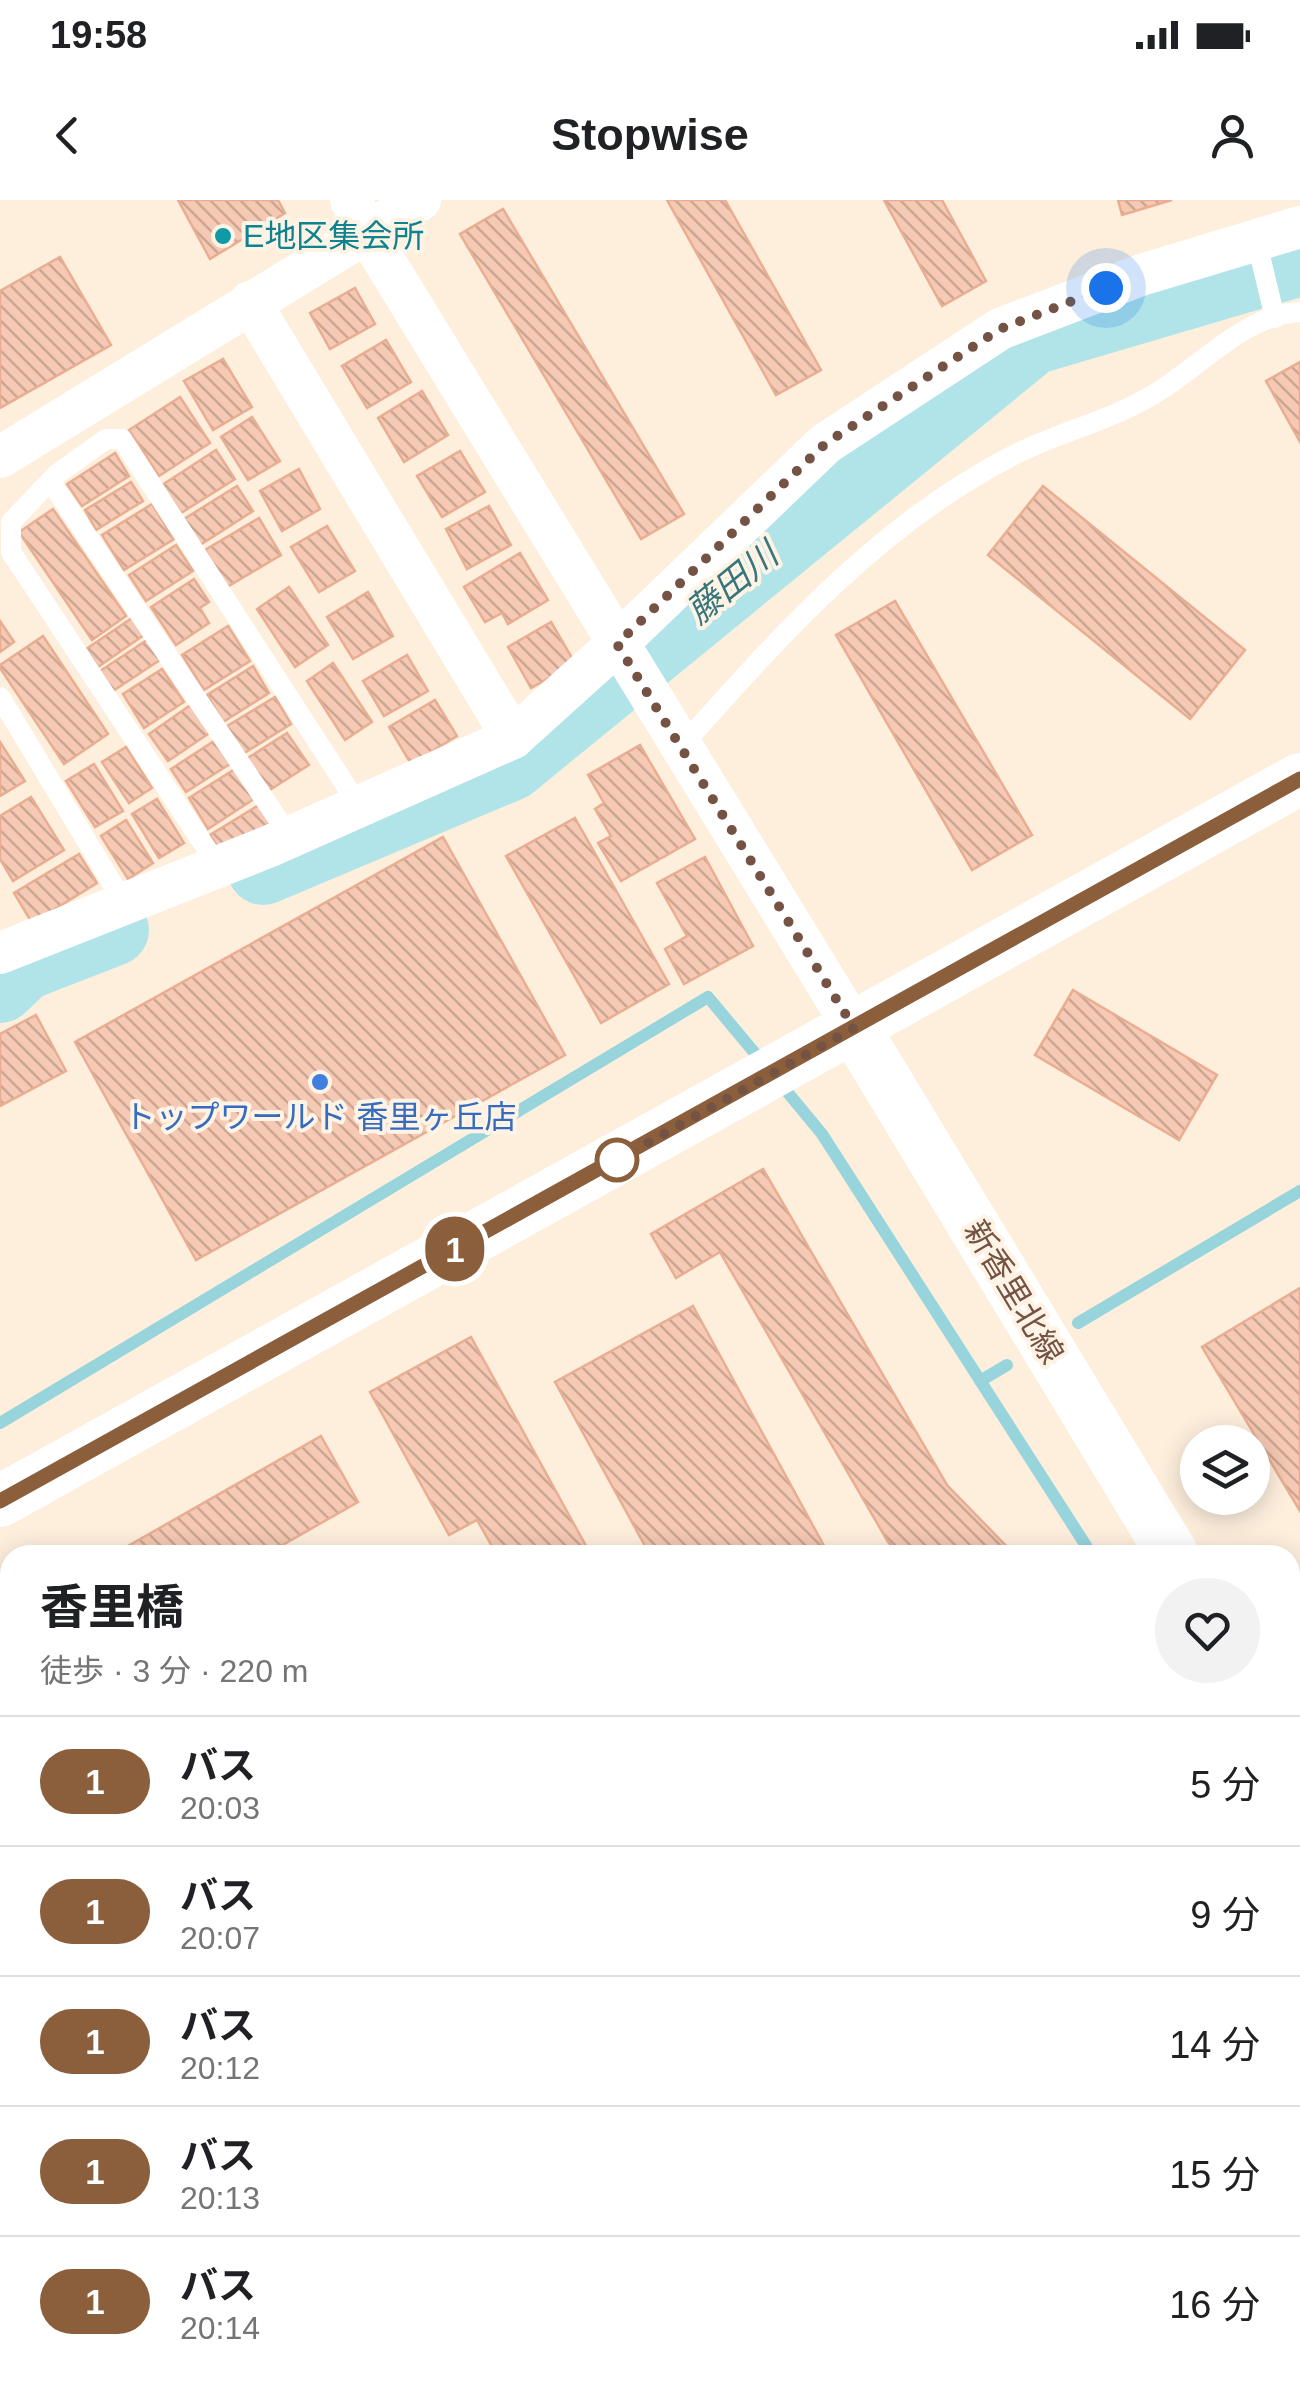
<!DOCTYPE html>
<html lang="ja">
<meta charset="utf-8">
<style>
body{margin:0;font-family:Helvetica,"Noto Sans JP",sans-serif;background:#f2f2f2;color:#202124;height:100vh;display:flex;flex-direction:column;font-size:38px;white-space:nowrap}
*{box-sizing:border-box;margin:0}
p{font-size:32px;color:#757577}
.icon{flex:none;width:55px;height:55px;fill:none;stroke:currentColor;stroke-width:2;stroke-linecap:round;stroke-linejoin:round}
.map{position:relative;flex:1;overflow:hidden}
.details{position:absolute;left:0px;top:1345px;width:1300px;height:842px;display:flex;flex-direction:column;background:#fff;border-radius:30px 30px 0 0;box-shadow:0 5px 25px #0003}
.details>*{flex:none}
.badge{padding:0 20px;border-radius:32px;font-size:35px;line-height:65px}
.controls{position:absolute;left:1180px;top:1225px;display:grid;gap:20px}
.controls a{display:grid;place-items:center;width:90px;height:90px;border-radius:50%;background:#fff;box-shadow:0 5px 25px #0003;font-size:50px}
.you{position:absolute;width:50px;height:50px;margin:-25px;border:8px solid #fff;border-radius:50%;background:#1a73e8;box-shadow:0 0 0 15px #1a73e833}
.map>.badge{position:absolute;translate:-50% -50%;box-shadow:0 0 0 5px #fff}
.round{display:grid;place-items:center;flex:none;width:105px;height:105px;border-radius:52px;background:#f2f2f2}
.summary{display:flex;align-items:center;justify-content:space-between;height:170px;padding:0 40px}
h1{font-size:48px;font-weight:700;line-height:75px}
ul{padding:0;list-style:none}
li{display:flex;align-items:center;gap:30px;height:130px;padding:0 40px;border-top:2px solid #e0e0e0}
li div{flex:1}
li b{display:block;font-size:38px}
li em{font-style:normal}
li .badge{min-width:110px;font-weight:700;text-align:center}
.status{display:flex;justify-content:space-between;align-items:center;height:70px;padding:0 50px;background:#fff;direction:ltr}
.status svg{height:28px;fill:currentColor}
header{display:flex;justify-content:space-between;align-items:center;height:130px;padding:0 40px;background:#fff;font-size:45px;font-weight:700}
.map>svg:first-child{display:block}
</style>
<div class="status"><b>19:58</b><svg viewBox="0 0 49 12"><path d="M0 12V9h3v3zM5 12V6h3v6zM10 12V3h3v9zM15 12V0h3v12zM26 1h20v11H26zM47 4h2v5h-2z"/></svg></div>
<header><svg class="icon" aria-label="back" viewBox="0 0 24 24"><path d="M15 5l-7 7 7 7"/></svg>Stopwise<svg class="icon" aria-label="person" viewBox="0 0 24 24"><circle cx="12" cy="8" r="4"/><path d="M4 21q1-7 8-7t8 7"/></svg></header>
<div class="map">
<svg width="1300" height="2186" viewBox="0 0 1300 2186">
<defs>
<pattern id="park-tufts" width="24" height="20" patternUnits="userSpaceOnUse" patternTransform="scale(2.5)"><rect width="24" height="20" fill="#d2ecbc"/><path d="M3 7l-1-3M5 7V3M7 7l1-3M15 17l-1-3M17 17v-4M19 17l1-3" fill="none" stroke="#afc29a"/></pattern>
<pattern id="building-back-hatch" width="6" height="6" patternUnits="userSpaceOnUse" patternTransform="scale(2.5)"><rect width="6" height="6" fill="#f5c9b3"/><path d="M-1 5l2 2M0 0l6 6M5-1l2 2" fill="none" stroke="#cba693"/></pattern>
</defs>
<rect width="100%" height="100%" fill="#feefdd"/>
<polygon fill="url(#park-tufts)" points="10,1391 10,1544 0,1533 0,1397"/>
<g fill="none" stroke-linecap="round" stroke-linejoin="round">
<g stroke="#97d4db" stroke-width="12">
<polyline points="779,882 822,934 1092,1355"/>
<polyline points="1078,1123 1300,991"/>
<polyline points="980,1181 1007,1165"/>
<polyline points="0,1223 708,797 763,863"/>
<polyline points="1290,1664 1300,1680"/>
</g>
<g stroke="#b1e4e8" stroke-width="72">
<polyline points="263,669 510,565 1032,139 1300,60"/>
<polyline points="0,787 23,765 113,730"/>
</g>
</g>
<g fill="url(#building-back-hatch)" stroke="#e9ae92" stroke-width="2.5">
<polygon points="178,0 278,0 285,13 210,59"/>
<polygon points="667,0 725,0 821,170 776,195"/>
<polygon points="884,0 942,0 986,81 942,106"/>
<polygon points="1118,0 1172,0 1122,15"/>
<polygon points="503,9 684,314 641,339 460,34"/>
<polygon points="60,57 111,145 0,208 0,91"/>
<polygon points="355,88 375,124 330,149 310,113"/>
<polygon points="386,140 411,182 367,208 342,166"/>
<polygon points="223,159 252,207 213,230 184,181"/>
<polygon points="1300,162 1300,242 1266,181"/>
<polygon points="422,191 448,235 404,262 378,218"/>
<polygon points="180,197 210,243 159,276 129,230"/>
<polygon points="252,217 280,261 248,280 221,237"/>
<polygon points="216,250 235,279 181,313 162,285"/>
<polygon points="460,251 485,292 442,317 417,276"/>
<polygon points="115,253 129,276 82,306 67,284"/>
<polygon points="299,269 320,309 282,331 260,291"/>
<polygon points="131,282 143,301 96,330 85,310"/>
<polygon points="237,286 253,311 200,345 184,319"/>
<polygon points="1043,286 1245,450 1190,519 988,355"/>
<polygon points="152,304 174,339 124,370 102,335"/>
<polygon points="489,306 511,345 467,369 446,329"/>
<polygon points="53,309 126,416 92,440 19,332"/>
<polygon points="259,318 281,355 227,387 205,350"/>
<polygon points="327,326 355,371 319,392 291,347"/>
<polygon points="176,345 193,371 146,401 129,375"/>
<polygon points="520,353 548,400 508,424 502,413 485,422 464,387"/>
<polygon points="194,379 209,402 200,408 209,423 176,445 151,407"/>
<polygon points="289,387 328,445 295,467 257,409"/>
<polygon points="368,392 393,436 353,459 327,417"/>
<polygon points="895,401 1032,635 972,670 836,435"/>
<polygon points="132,418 144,435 98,467 86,449"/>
<polygon points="0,421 14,442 0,452"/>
<polygon points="551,422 575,463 531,488 508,447"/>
<polygon points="228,426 250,461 204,490 182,455"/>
<polygon points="43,436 108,534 64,564 0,468 0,465"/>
<polygon points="150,438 163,458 113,491 100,471"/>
<polygon points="407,455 428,491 384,516 363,481"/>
<polygon points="333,463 372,522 345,540 307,481"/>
<polygon points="253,466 269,493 223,522 207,495"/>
<polygon points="162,469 184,502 144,528 123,494"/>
<polygon points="275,497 291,524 241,555 224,528"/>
<polygon points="435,500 457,536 411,564 389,527"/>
<polygon points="192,504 211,532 168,561 149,534"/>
<polygon points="287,533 309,565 268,591 246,559"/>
<polygon points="214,541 230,564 186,592 171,569"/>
<polygon points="0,542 25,581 0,596"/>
<polygon points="640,545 695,639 621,681 598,643 611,636 595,609 604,603 588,575"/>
<polygon points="126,547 152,588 129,603 102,562"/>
<polygon points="94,564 123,611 95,627 66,581"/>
<polygon points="235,569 254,599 208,629 189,598"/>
<polygon points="31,597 64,650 13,681 0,659 0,616"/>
<polygon points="157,599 184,643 159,658 132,614"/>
<polygon points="259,605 270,623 222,653 210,635"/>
<polygon points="575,618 669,784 601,823 506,656"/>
<polygon points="126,620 153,663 128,679 101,636"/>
<polygon points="443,637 565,855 196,1060 75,842"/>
<polygon points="79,654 97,683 32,723 14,693"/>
<polygon points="705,657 753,746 684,784 665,749 687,736 657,683"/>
<polygon points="1073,790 1217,875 1179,940 1035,855"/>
<polygon points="36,815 66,871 0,906 0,834"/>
<polygon points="763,969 947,1285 1015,1355 901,1355 888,1342 720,1052 676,1078 651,1034"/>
<polygon points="1300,1088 1300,1311 1202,1147"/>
<polygon points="693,1106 829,1355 650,1355 555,1182"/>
<polygon points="471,1137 591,1355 497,1355 477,1320 449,1335 370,1192"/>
<polygon points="321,1236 358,1302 265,1355 133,1355 128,1346"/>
<polygon points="1290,1833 1300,1841 1300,1957 1290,1950"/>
<polygon points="10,1849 10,2062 0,2053 0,1861"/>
<polygon points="1290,2016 1300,2028 1300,2186 1290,2177"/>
<polygon points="0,2159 10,2166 10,2174 2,2186"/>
<polygon points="180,2178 412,2178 418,2182 416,2186 187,2186 178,2180"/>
<polygon points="1133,2178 1232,2178 1238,2186 1140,2186"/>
</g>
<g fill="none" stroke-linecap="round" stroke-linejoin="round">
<g stroke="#fff" stroke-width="20">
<polyline points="1256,39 1275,118"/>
<polyline points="50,281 290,637"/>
<polyline points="0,497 124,703"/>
<path d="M681,547C779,437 877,326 1010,257C1059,231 1116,220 1162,189C1203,163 1248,114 1300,112"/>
<polyline points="218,666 11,352 11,322 57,274 106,239 122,239 359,606"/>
</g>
<g stroke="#fff" stroke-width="42">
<polyline points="351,0 366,31 854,828"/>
<polyline points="250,102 513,538"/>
<polyline points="0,257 420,0"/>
<polyline points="0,753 270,646 513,538 617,444 825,244 1000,129 1141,75 1300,27"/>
<polyline points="1290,1506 1300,1500"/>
<polyline points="0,1563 10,1576"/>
<polyline points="729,2178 744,2186"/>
</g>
<g stroke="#fff" stroke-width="52">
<polyline points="854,828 1173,1355"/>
<polyline points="0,1301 1300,579"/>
<polyline points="1290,1548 1300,1564"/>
</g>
</g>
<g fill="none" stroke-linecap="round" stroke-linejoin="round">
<g stroke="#fff" stroke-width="22">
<polyline id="line" points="0,1301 1300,579"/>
</g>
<use href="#line" stroke="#8b5e3c" stroke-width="15"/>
<polyline stroke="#755344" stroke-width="10" stroke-dasharray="0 18" points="617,960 854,828 617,444 825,244 1000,129 1106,88"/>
</g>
<circle fill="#0f9aa8" stroke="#fff3e5" stroke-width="4" cx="223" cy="36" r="10"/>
<circle fill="#3f7fe0" stroke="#fff3e5" stroke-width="4" cx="320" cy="882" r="10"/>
<circle fill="#fff" stroke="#8b5e3c" stroke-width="5" cx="617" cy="960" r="20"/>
<g text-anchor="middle" stroke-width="8" stroke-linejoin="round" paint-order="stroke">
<g font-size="32" fill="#0d838f" stroke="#fff3e5" text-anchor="start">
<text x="243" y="47">E地区集会所</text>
</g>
<g font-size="32" fill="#366cbe" stroke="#fff3e5">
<text x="320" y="928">トップワールド 香里ヶ丘店</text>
</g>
<g font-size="32" fill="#755344" stroke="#fff3e5">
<text transform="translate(1014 1092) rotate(59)" y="11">新香里北線</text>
</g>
<g font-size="35" font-style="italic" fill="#37767c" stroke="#fff3e5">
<text transform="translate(732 383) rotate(-39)" y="12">藤田川</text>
</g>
</g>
</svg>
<div class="controls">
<a><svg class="icon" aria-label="layers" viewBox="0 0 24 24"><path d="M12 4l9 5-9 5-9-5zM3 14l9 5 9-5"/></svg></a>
</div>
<div class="you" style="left:1106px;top:88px"></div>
<b class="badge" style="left:455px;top:1049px;background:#8b5e3c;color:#fff">1</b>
<section class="details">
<div class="summary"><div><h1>香里橋</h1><p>徒歩 · 3 分 · 220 m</p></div><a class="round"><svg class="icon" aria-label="heart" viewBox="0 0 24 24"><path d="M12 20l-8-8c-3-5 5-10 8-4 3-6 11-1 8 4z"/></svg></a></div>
<ul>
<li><span class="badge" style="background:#8b5e3c;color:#fff">1</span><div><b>バス</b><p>20:03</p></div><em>5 分</em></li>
<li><span class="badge" style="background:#8b5e3c;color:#fff">1</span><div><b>バス</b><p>20:07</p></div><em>9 分</em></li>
<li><span class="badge" style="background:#8b5e3c;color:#fff">1</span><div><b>バス</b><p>20:12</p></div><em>14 分</em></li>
<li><span class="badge" style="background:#8b5e3c;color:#fff">1</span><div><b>バス</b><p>20:13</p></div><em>15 分</em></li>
<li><span class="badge" style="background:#8b5e3c;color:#fff">1</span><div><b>バス</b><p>20:14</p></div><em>16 分</em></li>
</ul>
</section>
</div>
